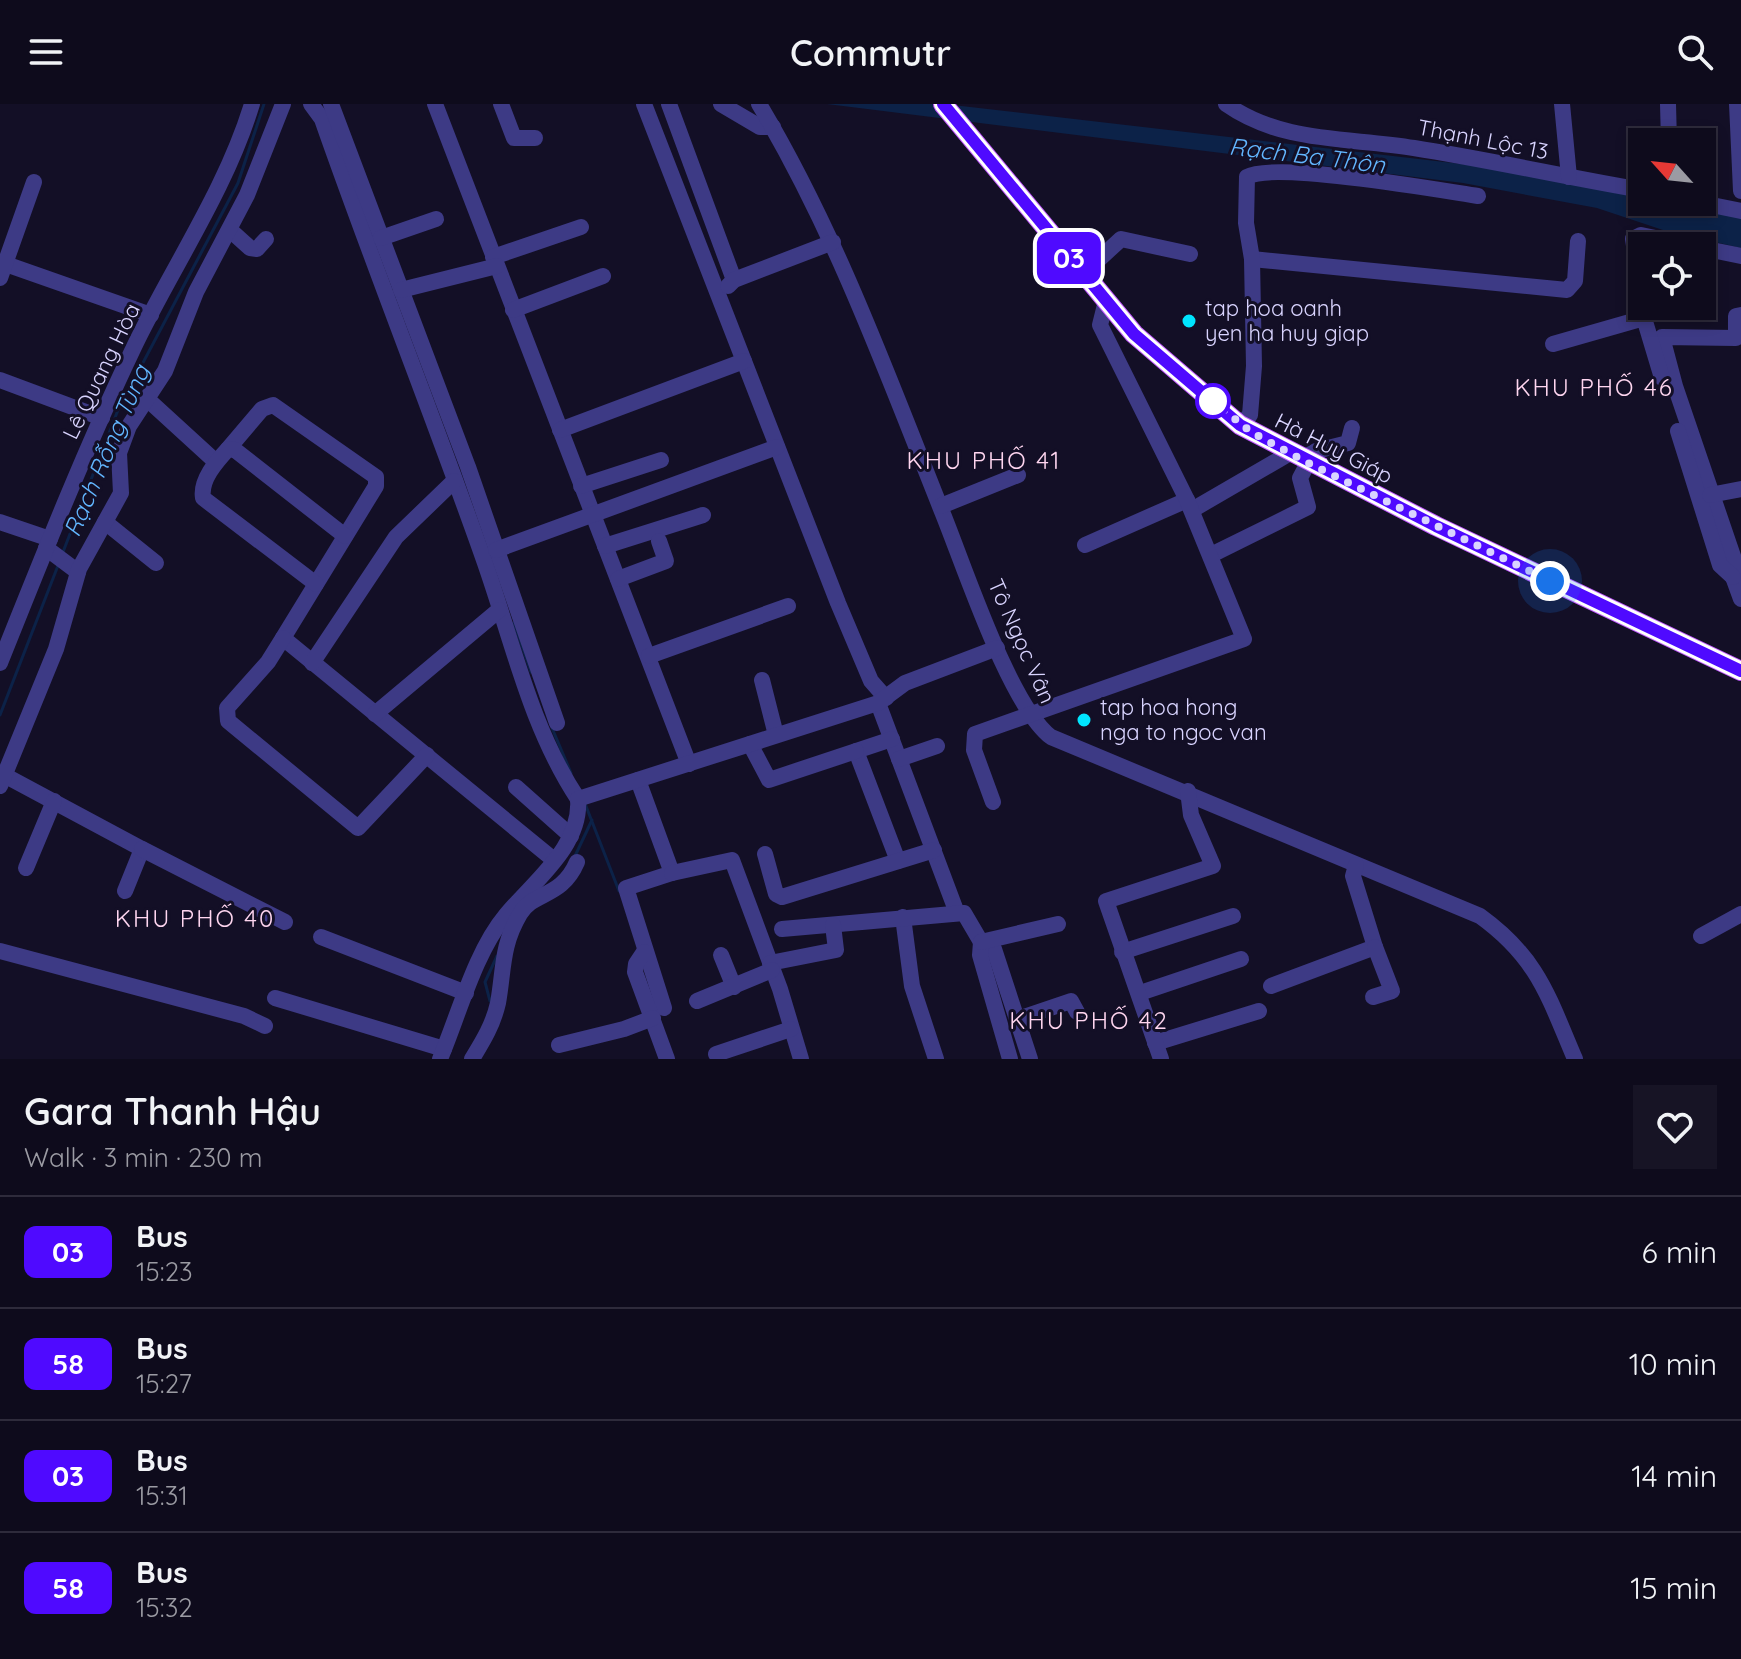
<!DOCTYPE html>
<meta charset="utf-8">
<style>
body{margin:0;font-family:Quicksand,sans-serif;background:#171425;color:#f1f3f6;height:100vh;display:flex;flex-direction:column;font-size:30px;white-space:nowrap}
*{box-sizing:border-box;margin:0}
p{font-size:26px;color:#9b9ba3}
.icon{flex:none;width:44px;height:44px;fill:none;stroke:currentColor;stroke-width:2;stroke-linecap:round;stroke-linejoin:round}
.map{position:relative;height:955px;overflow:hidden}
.drawer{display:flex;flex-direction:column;background:#0e0b1c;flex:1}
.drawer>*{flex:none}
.badge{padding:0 16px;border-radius:12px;font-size:28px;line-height:52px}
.needle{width:52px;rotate:297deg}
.tools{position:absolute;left:1628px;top:24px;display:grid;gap:16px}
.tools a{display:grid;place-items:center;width:88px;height:88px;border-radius:0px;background:#0e0b1c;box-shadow:0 4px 12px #0003,0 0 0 2px #2e2b3b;font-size:40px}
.you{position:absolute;width:40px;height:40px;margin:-20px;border:6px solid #fff;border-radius:50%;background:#1a73e8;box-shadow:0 0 0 12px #1a73e833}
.map>.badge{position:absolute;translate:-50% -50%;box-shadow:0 0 0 4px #fff}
.round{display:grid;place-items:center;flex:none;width:84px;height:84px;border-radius:0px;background:#171425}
.headline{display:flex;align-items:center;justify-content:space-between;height:136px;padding:0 24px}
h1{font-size:38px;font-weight:600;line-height:60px}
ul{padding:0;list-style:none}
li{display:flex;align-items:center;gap:24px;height:112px;padding:0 24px;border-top:2px solid #2e2b3b}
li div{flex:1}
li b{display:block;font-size:30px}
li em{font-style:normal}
li .badge{min-width:88px;font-weight:700;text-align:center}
header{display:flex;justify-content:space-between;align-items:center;height:104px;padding:0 24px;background:#0e0b1c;font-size:36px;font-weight:600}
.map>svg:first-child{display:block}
</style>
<header><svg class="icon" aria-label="menu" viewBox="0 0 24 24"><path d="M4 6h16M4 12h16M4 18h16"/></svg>Commutr<svg class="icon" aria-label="search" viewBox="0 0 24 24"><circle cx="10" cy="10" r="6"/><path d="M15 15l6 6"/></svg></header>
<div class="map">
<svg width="1741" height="955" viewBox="0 0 1741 955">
<rect width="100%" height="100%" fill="#130f26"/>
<polygon fill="#0c2248" points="827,0 944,0 1479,62 1642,88 1642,98 1676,98 1741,113 1741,144 1663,126 1597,104 1463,79"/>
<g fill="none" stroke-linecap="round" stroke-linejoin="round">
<g stroke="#0c2248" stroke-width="3">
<polyline points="63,448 118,306 238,79 264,0"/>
<polyline points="514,519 531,568"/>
<polyline points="0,611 59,459"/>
<polyline points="552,624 571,669"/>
<polyline points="584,697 619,787"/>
<polyline points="575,752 592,716"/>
<polyline points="490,897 485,878 497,852"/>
</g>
<g stroke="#3d3a85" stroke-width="16">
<path d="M311,0L322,15C374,164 433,311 485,459C513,539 531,624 578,695"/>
<polyline points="331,0 468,363 557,619"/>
<polyline points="435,0 689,660"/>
<polyline points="501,0 514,34 535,34"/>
<polyline points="644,0 838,499 871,577 886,594"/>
<polyline points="669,0 734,176"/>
<polyline points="721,0 760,23 773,23"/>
<path d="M759,0C835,127 886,267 941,405C963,458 1009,601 1051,633L1480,812C1538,854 1548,892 1575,955"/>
<path d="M1226,0C1283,40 1349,33 1414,44C1490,56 1566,73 1642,86"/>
<polyline points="1562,0 1569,73"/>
<polyline points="1668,0 1669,38"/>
<polyline points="1737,0 1741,87"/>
<polyline points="1697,98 1741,107"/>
<polyline points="230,126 250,144 257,145 266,135"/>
<polyline points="381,134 436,115"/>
<polyline points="1702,144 1741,152"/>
<polyline points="1635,148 1633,135 1641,131 1694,142"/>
<polyline points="493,153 581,123"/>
<polyline points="1252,155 1567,186 1575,177 1578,137"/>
<polyline points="0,158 151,211"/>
<polyline points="1083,170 1121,135 1190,150"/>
<polyline points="0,174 34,78"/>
<polyline points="728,182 734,176 833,138"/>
<polyline points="401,186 497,162"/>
<polyline points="513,206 603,172"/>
<polyline points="1741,211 1736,212 1736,234 1662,233 1675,282 1734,455 1733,473 1741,495"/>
<polyline points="1553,240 1644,214 1662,274"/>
<polyline points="0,276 102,314"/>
<polyline points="146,294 216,358"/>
<path d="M1240,321L1250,311L1254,262L1252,155L1246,119L1247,73C1274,57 1438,86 1478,92"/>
<polyline points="560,326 744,257"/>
<polyline points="1678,327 1720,461 1733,473"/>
<polyline points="228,345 262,305 273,301 376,373 376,382 283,534 554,756"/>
<polyline points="1302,355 1316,347 1348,339 1352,324"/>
<polyline points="581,382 661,356"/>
<polyline points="1710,391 1741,385"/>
<polyline points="941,402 1018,371"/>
<polyline points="1192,406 1290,349"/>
<polyline points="0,418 50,435"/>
<polyline points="105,418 156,459"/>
<polyline points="1085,441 1187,396"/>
<polyline points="605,442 703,411"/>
<polyline points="46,444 78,468"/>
<polyline points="496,446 777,343"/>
<polyline points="1211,451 1308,403 1300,374 1308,359"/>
<polyline points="618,475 666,457 659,437"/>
<path d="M316,480L203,394C200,376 216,358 228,345L235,346L345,432"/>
<polyline points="283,534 268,558 227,604 228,617 358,724 427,651"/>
<polyline points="649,552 788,502"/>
<path d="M0,559C42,454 84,348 133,245C172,163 225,88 252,0"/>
<polyline points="312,559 396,433 454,377"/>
<polyline points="762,576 776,631"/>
<polyline points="878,599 957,809"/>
<polyline points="375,610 499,506"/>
<polyline points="892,635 856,647 898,757"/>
<polyline points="750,640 769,676 856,647"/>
<polyline points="899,655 937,642"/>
<polyline points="4,671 142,745 125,787"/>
<polyline points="638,676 672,769 626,784 664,904"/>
<polyline points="0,682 56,545 79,465 121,389 119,349 129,322 165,267 196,188 247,91 283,0"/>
<polyline points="516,683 571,732"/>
<polyline points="993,698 974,646 975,630 1244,535 1187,396 1100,221 1106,197"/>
<polyline points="142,745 285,818"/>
<polyline points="765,750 776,790 782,793 934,746"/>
<polyline points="26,764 54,697"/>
<polyline points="672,769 732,756 780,885 801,955"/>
<polyline points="903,813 912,882 936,955"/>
<polyline points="782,825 964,809 981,838 994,845 1030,955"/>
<polyline points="1701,832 1741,810"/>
<polyline points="321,833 466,889"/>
<polyline points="981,838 980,851 1010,955"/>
<polyline points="981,838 1058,820"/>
<polyline points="0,847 244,912 265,922"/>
<polyline points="644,848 636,860 635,868 667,955"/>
<polyline points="1122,848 1233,812"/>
<polyline points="721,851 734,883"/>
<polyline points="770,859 836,846 833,821"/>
<polyline points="1271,882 1375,843 1353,772 1356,761"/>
<polyline points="1140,889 1241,855"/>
<polyline points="1373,893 1392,887 1375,843"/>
<polyline points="275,894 444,945"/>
<polyline points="697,897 772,866"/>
<polyline points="1018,915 1071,897 1077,908"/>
<polyline points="1155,939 1259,907"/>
<polyline points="559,941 624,925 653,914"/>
<polyline points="716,950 791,925"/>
<path d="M440,955C459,910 475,848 506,811C534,777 582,742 578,695L878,599L905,579L997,544"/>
<path d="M472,955C483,937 493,921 498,899C504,866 501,842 520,810C533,787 561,795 577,758"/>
<polyline points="1161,955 1106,797 1213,762 1191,711 1188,687"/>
</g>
<polyline stroke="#c25bff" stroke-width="20" points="943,0 1134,230 1240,321 1436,422 1741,567"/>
</g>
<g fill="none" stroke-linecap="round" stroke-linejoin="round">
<g stroke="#fff" stroke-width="18">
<polyline id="line" points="943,0 1134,230 1240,321 1436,422 1741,567"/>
</g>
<use href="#line" stroke="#4f0aff" stroke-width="12"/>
<polyline stroke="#d9d4ff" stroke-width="8" stroke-dasharray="0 14.4" points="1213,297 1251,328 1308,359 1550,477"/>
</g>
<g fill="#00e5ff" stroke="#130f26" stroke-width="3">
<circle cx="1189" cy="217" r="8"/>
<circle cx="1084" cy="616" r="8"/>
</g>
<circle fill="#fff" stroke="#4f0aff" stroke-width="4" cx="1213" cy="297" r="16"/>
<g text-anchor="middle" stroke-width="6" stroke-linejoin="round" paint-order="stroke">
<g font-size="22" fill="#d9d4ff" stroke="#130f26">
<text transform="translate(1483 35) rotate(11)" y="8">Thạnh Lộc 13</text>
<text transform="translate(101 267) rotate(-64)" y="8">Lê Quang Hòa</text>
<text transform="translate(1334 344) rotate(27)" y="8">Hà Huy Giáp</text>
<text transform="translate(1022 537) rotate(66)" y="8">Tô Ngọc Vân</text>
</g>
<g font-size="22" fill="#d9d4ff" stroke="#130f26" text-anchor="start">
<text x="1205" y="212">tap hoa oanh<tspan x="1205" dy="25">yen ha huy giap</tspan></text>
<text x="1100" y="611">tap hoa hong<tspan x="1100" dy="25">nga to ngoc van</tspan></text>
</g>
<g font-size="24" font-style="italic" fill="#62b6ff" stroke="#130f26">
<text transform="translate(1307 52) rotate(7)" y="8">Rạch Ba Thôn</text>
<text transform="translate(107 347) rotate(-67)" y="8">Rạch Rỗng Tùng</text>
</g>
<g font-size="24" letter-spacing="2" fill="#ffd6f0" stroke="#130f26">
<text x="1594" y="292">KHU PHỐ 46</text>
<text x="984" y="365">KHU PHỐ 41</text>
<text x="195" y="823">KHU PHỐ 40</text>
<text x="1089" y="925">KHU PHỐ 42</text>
</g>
</g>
</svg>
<div class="tools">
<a><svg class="needle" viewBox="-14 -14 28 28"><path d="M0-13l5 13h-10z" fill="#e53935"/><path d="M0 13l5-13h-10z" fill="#9b9ba3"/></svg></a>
<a><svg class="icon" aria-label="locate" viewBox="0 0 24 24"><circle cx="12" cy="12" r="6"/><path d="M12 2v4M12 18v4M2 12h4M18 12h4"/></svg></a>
</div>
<div class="you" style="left:1550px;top:477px"></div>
<b class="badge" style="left:1069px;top:154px;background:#4f0aff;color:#fff">03</b>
</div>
<section class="drawer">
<div class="headline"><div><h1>Gara Thanh Hậu</h1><p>Walk · 3 min · 230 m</p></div><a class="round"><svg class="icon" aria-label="heart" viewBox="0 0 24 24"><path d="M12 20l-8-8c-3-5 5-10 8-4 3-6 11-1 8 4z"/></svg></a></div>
<ul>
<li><span class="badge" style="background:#4f0aff;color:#fff">03</span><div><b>Bus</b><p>15:23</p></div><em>6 min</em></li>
<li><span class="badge" style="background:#4f0aff;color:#fff">58</span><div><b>Bus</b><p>15:27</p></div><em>10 min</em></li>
<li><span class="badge" style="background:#4f0aff;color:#fff">03</span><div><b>Bus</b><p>15:31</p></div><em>14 min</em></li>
<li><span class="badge" style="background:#4f0aff;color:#fff">58</span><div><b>Bus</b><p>15:32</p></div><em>15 min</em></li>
</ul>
</section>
